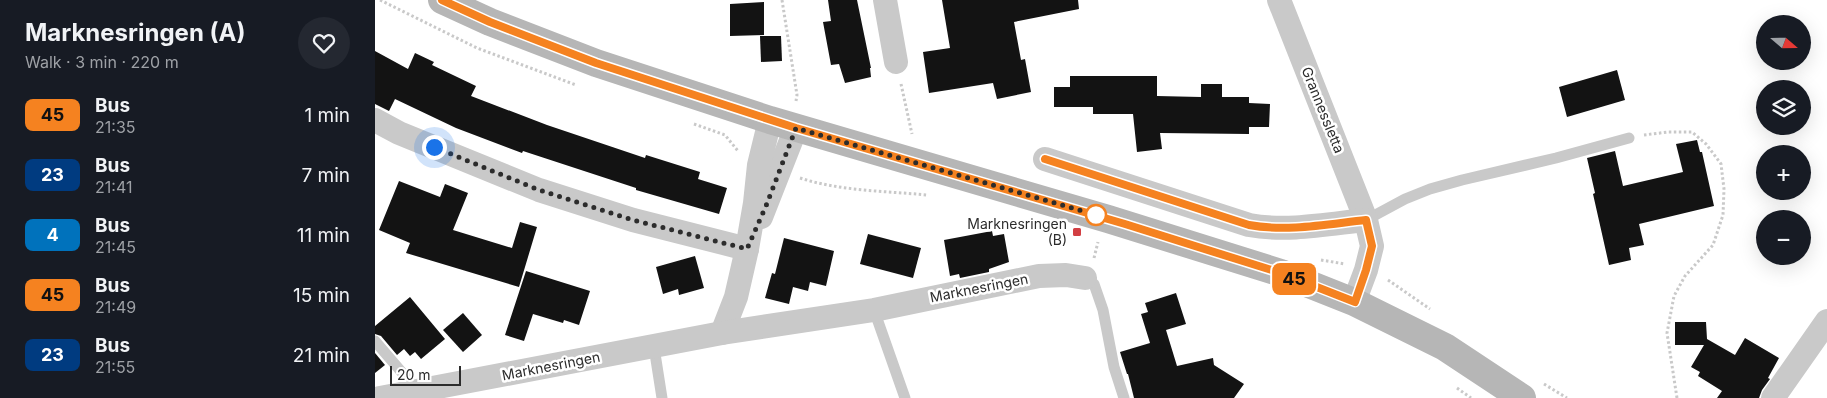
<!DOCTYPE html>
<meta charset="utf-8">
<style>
body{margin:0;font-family:Inter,sans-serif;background:#242831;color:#f1f3f6;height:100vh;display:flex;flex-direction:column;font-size:19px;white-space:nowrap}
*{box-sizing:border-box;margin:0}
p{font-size:16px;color:#9ea1a6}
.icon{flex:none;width:28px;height:28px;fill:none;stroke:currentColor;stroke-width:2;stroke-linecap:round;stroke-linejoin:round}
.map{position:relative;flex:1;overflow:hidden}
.sheet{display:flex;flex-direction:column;background:#171b24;width:375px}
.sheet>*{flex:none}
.badge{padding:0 10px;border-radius:8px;font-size:18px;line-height:32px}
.needle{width:32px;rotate:110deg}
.fabs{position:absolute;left:1381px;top:15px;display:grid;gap:10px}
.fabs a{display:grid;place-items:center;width:55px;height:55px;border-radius:50%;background:#171b24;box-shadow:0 5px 20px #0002;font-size:25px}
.scale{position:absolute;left:15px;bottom:12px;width:71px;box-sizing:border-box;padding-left:5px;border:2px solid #2c2c2c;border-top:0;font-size:14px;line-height:18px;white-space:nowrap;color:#2c2c2c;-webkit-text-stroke:4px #fff;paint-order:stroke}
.you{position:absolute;width:25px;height:25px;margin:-12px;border:4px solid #fff;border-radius:50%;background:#1a73e8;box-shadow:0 0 0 8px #1a73e833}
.map>.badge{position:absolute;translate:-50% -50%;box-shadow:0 0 0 2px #fff}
.round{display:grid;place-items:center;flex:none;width:52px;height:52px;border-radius:26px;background:#242831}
.summary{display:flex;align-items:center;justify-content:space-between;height:85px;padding:0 25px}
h1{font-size:24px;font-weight:700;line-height:38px}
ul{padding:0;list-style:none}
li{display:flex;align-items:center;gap:15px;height:60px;padding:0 25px}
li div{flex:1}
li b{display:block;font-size:19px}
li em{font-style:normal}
li .badge{min-width:55px;font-weight:700;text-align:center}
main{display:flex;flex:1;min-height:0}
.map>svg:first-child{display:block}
</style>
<main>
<section class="sheet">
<div class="summary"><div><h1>Marknesringen (A)</h1><p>Walk · 3 min · 220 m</p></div><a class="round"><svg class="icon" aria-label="heart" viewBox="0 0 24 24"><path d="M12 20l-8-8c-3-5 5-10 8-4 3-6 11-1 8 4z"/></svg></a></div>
<ul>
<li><span class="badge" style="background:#f58220;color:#111">45</span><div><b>Bus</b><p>21:35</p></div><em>1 min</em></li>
<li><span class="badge" style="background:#003b80;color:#fff">23</span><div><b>Bus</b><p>21:41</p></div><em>7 min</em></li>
<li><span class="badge" style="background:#0072bc;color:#fff">4</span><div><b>Bus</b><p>21:45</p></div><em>11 min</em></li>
<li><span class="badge" style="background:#f58220;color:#111">45</span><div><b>Bus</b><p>21:49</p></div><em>15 min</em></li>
<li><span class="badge" style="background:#003b80;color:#fff">23</span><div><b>Bus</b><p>21:55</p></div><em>21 min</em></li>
</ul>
</section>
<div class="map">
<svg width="1452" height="398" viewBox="0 0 1452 398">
<rect width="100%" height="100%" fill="#fff"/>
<g fill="#131313">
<polygon points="453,0 482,0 496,68 495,68 496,77 470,83 464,64 456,65 448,22 456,21"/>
<polygon points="567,0 703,0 704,9 639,22 646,60 650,59 656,92 622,99 618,83 554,93 548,52 575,48"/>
<polygon points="389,2 389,35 355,36 355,4"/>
<polygon points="385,36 406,36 407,61 386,62"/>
<polygon points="0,51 33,69 40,53 59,62 57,65 101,86 96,96 172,125 270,158 271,155 325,172 323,179 352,188 344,214 261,190 261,188 148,151 147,153 81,128 20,99 14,111 0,104"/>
<polygon points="1242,70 1250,100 1192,117 1184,87"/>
<polygon points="695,76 782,76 782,96 826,97 826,84 847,84 847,97 874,97 874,103 895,104 894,127 874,127 874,134 785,133 787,149 762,152 758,114 718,114 718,107 679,107 679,87 695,87"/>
<polygon points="1322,140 1325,152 1327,152 1339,206 1264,224 1269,245 1254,248 1256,260 1234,265 1218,194 1220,193 1212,158 1240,151 1248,186 1308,172 1301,144"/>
<polygon points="24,181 65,197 70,184 93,193 78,230 137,248 145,222 162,227 144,287 31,253 35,243 4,230"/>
<polygon points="617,231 618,236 629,234 634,262 614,269 614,272 585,278 584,274 575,276 569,240"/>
<polygon points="493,234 546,248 538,278 485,264"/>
<polygon points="409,238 459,251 451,286 435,282 433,291 418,287 414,304 390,298 397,273 400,274"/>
<polygon points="320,256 329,288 304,295 303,289 288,294 281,267"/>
<polygon points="151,271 215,291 204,325 189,320 188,323 158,314 149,341 130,335"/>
<polygon points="801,293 811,324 791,330 802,366 838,358 839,365 869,384 859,398 759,398 753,374 752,374 745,352 775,343 766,314 773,312 770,303"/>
<polygon points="35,297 70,339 46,359 40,352 35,356 29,349 22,355 6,336 0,334 0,326"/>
<polygon points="88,313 107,335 88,352 68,330"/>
<polygon points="1300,322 1331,322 1332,339 1360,355 1370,338 1404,358 1393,378 1395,379 1387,390 1384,398 1342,398 1347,391 1323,376 1325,372 1316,367 1329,345 1300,345"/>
<polygon points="0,353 10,365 0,373"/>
</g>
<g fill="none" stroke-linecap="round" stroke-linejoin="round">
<g stroke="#c9c9c9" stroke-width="3" stroke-dasharray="2.5 2.5" stroke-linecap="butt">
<polyline points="5,0 102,48 201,85"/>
<polyline points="407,0 422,95 421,101"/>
<polyline points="526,84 537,134"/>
<polyline points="319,124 350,135 363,151"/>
<polyline points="1269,135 1293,132 1317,132 1331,144 1346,164 1349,189 1348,215 1338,245 1310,276 1299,296 1292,333 1302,398"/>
<path d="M425,178C465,191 510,191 552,195"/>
<polyline points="719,258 723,242"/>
<polyline points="946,260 970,264"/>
<polyline points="1013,280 1055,309"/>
<polyline points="1169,384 1192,398"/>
<polyline points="1082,388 1096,398"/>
</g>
<g stroke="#c9c9c9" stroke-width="11">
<polyline points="991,220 1030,199 1055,189 1087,180 1181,158 1254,138"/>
<polyline points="710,278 719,284 728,310 739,367 749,398"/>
<polyline points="499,310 530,398"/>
<polyline points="0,341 42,390"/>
<polyline points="279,347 287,398"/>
</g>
<g stroke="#c9c9c9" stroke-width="24">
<polyline points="510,0 521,62"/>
<polyline points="904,0 991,220 997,246 991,270 979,302"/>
<polyline points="0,120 24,133 164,190 258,220 372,249"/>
<path d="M670,159L874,225C912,232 953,224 991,220"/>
<polyline points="386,217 421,128"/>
<polyline points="347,333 361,297 372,249 380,203 384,165 395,120"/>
<polyline points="5,398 347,333 499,310 664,276 691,275 710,278"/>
<polyline points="1398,398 1452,321"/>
</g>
<polyline stroke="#b6b6b6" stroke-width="28" points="67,0 115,22 221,63 395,120 733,219 906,273 979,302 1070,347 1147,398"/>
</g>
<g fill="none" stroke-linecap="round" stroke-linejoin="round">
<g stroke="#fff" stroke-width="11">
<path id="line" d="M67,0L115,22L221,63L421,128L750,224L906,273L980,302L991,270L997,246L991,220C953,224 912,232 874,225L670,159"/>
</g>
<use href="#line" stroke="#f58220" stroke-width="8"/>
<polyline stroke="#2c2c2c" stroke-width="5" stroke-dasharray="0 9" points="59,147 164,190 258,220 372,249 391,206 421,128 721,215"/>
</g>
<circle fill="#fff" stroke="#f58220" stroke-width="2.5" cx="721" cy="215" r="10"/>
<rect fill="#d23f43" stroke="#fff" stroke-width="2" x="697" y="227" width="10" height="10" rx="2.5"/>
<g text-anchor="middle" stroke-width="5" stroke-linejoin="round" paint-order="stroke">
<g font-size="14" fill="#2c2c2c" stroke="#fff">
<text transform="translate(948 110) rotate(68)" y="5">Grannessletta</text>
<text transform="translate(604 288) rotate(-11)" y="5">Marknesringen</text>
<text transform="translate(176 366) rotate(-11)" y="5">Marknesringen</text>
</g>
<g font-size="14" fill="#2c2c2c" stroke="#fff" text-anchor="end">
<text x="692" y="229">Marknesringen<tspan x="692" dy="16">(B)</tspan></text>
</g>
</g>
</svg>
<div class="fabs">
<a><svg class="needle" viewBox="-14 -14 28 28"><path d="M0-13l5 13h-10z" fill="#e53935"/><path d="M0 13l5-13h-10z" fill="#9ea1a6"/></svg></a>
<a><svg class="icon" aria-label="layers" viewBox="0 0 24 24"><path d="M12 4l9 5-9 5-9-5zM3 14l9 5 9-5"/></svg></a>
<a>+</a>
<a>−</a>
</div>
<div class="scale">20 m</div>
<div class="you" style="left:59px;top:147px"></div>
<b class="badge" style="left:919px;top:279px;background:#f58220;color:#111">45</b>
</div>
</main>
